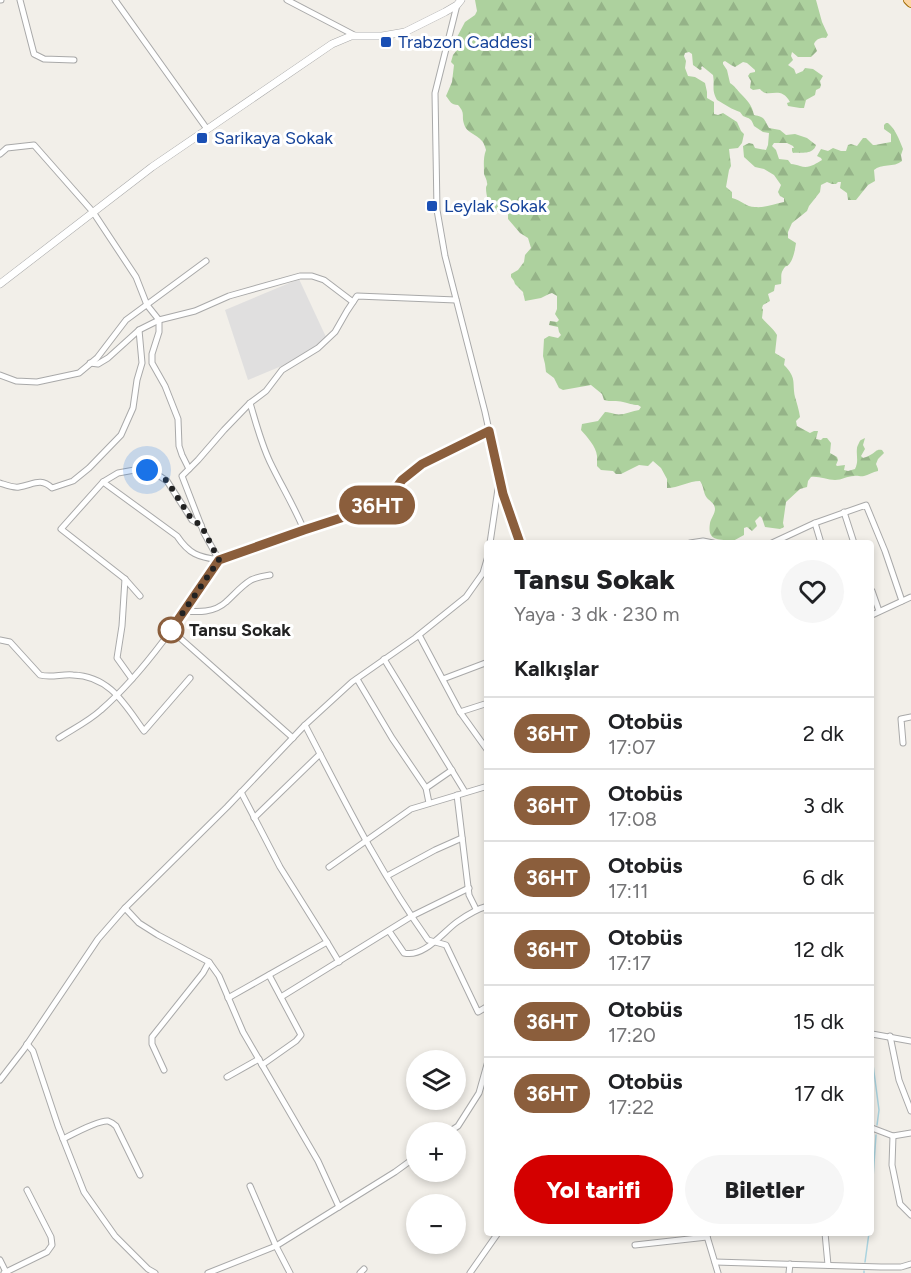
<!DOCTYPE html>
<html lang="tr">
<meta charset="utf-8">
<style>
body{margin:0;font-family:Figtree,sans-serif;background:#f6f6f6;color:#202124;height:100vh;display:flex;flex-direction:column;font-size:22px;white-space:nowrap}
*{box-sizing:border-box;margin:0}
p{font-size:20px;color:#757577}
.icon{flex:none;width:33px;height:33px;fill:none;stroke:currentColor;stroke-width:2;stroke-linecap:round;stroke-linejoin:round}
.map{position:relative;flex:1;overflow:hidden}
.details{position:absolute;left:484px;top:540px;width:390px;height:696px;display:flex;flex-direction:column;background:#fff;border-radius:6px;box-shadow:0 3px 9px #0003}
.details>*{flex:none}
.badge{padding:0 12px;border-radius:20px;font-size:21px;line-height:39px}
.buttons{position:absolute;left:406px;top:1050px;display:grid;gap:12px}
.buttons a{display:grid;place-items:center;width:60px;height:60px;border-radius:50%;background:#fff;box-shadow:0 3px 9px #0003;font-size:30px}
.you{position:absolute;width:30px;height:30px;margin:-15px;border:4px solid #fff;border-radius:50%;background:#1a73e8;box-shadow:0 0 0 9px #1a73e833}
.map>.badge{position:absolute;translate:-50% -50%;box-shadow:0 0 0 3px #fff}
h2{padding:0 30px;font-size:22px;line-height:54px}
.round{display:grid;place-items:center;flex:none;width:63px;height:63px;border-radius:32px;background:#f6f6f6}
.head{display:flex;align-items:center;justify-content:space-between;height:102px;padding:0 30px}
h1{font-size:28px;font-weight:800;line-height:45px}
.action{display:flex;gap:12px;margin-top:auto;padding:12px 30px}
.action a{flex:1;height:69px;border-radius:36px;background:#d40000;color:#fff;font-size:24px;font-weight:800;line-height:69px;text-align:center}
.action a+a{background:#f6f6f6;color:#202124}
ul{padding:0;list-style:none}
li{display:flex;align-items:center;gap:18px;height:72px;padding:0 30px;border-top:2px solid #e0e0e0}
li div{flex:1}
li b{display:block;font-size:22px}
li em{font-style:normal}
li .badge{min-width:66px;font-weight:700;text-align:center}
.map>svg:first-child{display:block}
</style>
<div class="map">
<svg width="911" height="1273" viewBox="0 0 911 1273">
<defs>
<pattern id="forest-firs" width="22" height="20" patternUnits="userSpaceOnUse" patternTransform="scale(1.5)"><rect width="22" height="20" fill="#add19e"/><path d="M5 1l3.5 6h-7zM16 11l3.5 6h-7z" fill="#95b388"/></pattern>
</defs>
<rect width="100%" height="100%" fill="#f2efe9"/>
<polygon fill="#e0dfdf" points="299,279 326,337 308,355 248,380 225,310"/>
<path fill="url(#forest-firs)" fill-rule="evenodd" d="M475,0H816L822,22L828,35L826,38C821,37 816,39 814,44L817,51L811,57H798L792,52L791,56L793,60L788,65L794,69L796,74L803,71L805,68L813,69L823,76L820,81L821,85L820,88L816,90L815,95L806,100L804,108H800L788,106L787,103L790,102C780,84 768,100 760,89L753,90L750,88L751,81L748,76L750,73L755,72V70L747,63L743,62L735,67L731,65L725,61L723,62V64L727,70L730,83C735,86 737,90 741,94C747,100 752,105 754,115C765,117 764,119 769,128L780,130L786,135L795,134L807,138L816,145C813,155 802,152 793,153L792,151V148H794L793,146L787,143H774L772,146L776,150L779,159L788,160L791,164C794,164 797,165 800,166C809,169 815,164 822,160L821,158L817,156L821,149L828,151L833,148L841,151H846L848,145L851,144L857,146L863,138H866L873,145H875L891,142V134L884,129V125L886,123H888C896,130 899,139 903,149L901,155L902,161C894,168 881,163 874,170L875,181L868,185L856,200H848L847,193L840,188L841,182H838L836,184H832L827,182L821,185L820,192L809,206L807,211L792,223L788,232V238L796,243C795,249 794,257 790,263C785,270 788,262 783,270C780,274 782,279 781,284L775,285L774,291L768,294L770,301L763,305L762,308L763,310L762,318C767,324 773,328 777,335L775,353L785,359L784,365C797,378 792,382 795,397C797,404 799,410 800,417L796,421L797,426L810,433L814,431H818L816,439L821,440L823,438H827L831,443L830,453L837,457L838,460L836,465L837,466L845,465L844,470L848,471L855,469C859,461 856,456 857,448C857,447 860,440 861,440L865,438L863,445L865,449L861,456L863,458C866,457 869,456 872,454C876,452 876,449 882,450L884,453L878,459L876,464L878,469V471C873,472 868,475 864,476C860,477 858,475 854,476C847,476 842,480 835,480C827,480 819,476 811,477L808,481L807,487L800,489L786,502L783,523L784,527L780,529L765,527L762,518L760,516L755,521L757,526L752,531L747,527L744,528V535L733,541C718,539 707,542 710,523C711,518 715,514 715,509C715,504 710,501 707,498C703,493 704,486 700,481C689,481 678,488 667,488V479L661,468L653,461L648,466L639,465L621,474H616L613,471L601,470L597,466C597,463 597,459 597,456C596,446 587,437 581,430L582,424L598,421L605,412C609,412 611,413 615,414C622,416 632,411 639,410L641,407L638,405C632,405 629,403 623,402C617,400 610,402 604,400L602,394L591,385L563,390L559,388L554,378L546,372L545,364L543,356L544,339L549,336L558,338L561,335L559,332L558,327L549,325L550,321L557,322L559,320L555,314L557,309V296L552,293L549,294L541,298L525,301L523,292L515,284L514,281L511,277V274L518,270L524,262L525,255L531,248L528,238L520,233L508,219V210L504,208C499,212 498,213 492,211C489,203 486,196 486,188C486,186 488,185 487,183C487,180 485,177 484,174C484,165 483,158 486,150C485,147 484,143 482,141C477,134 466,133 464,124C461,115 466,114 458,105C451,105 450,101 446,96L452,82L454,65L451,62L453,55L457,50L456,39L465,22L475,15L477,11ZM689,52L692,54L693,65L700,70L702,69L701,68L702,66L713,75C715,86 711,89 717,100C724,104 733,110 740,112L743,116C750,119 751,118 754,126L763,132L769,133L768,145L766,150L755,148L753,144L749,143L743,146L744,157L755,167L764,169L774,175L781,185L778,192L780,196L784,198V202C774,204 765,208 755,207C746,207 741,200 732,198V192L726,187L729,170L731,166L729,149L738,148L742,143L744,134L741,131L737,122L723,113L718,115L714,114V102L707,98V92L705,83L695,77L688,76L685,68L686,61L684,56L685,53Z"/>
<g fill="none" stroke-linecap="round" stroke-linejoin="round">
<g stroke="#aad3df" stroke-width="1.5">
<polyline points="872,1057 879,1110 877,1125"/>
<polyline points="872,1192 876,1135"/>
<polyline points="865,1262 869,1233"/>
<polyline points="864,1273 864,1271"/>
</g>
<g stroke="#a9a9a9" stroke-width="7">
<g id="minor">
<polyline points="0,0 1,0"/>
<polyline points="20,0 34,54 44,59 74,60"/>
<polyline points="115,0 207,129"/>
<polyline points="287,0 356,36"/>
<polyline points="457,5 435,93 437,210 445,256 485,412 503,494 520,543"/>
<polyline points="0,154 7,148 34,145 93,212 136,277 147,305 159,320 159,332 152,354 152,363 165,386 178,419 179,446 182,455 189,469"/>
<polyline points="90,363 98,364 108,358 139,330 159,320 195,311 229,296 300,276 312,276 324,280 353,302"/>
<polyline points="0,375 16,381 37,382 79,373 97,358 126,320 206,261"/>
<path d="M250,403C256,423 261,443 270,462C281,485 294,506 304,530"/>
<path d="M103,482L177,536C189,554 198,557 219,560L375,507L391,495L402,480L422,464L490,431"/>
<path d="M0,483C6,485 13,488 19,487C33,485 40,477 52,488L73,481L89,468L121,435L133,408L137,380L142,363L139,330"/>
<polyline points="844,512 854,543"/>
<polyline points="815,523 821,543"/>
<polyline points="490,543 499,482"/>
<polyline points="690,543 703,541 713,543"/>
<polyline points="772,543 815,523 866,505 885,551 902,601"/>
<polyline points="219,560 204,533 182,476 198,460 224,430 250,403 266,391 282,370 318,348 335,332 347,311 357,296 456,300"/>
<polyline points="125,579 122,626 117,658 132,679"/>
<polyline points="872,591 879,611"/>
<polyline points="140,596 125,579 61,529 103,482 118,473 140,469 152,471 167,481 192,520 201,525"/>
<path d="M184,611C198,612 214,613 226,602C234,595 241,586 251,580C257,577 264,576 270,575"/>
<polyline points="872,615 911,597"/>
<polyline points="171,630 293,738"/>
<polyline points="419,635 460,712 488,751"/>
<path d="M0,640L10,642L40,675C50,678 62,674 73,675C110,676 125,705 144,731L190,678"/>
<polyline points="384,659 465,792"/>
<polyline points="357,679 392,738 426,788 429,803"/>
<polyline points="443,679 488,662"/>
<polyline points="460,712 488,703"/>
<path d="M305,725C343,798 380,873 428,940L446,945L478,1012L488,1006"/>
<path d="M59,738C73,729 89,721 101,710C147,670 186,610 219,560"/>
<polyline points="903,743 901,719 911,717"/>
<polyline points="426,788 452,770"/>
<polyline points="457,795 469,895 476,909"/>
<polyline points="254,818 320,754"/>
<polyline points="329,867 411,809 488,786"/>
<polyline points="387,876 435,850 462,838"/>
<polyline points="125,908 139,923 158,935 209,962 219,976 243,1032 318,1161 339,1207"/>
<path d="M389,931L404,953C424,958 443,932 457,922C467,915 476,909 488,906"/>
<polyline points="327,942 339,962"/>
<polyline points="281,997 412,916 469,888"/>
<polyline points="228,998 327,942 280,867 241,792"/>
<polyline points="872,1034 911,1041"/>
<polyline points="890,1036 899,1080 911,1111"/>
<polyline points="27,1044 33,1051 58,1126 84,1192 115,1236 148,1269 155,1273"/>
<polyline points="262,1065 296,1041 301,1035 269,975"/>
<polyline points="164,1070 152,1044 152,1037 203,973 209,962"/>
<polyline points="227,1077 259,1059"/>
<polyline points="0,1080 24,1049 98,939 125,908 227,807 305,725 352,682 415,638 466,597 483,573 488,556"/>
<polyline points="872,1128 893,1136 911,1133"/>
<polyline points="449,1132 458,1126 479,1093 488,1061"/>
<polyline points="893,1136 892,1165 900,1204 911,1215"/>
<path d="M63,1139C73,1134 98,1120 108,1121C111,1122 114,1124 116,1126L140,1175"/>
<polyline points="250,1186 276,1246 290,1273"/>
<polyline points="706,1233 718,1273"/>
<polyline points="825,1233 828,1265"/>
<polyline points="635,1245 707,1237"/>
<polyline points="0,1260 6,1272"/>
<polyline points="715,1262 881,1267 901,1267 911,1264"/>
<polyline points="4,1273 47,1252 52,1245 51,1237 27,1190"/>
<polyline points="208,1273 276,1246 395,1172 417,1156"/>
<polyline points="360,1273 364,1269"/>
<polyline points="470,1273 498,1233"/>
<polyline points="789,1273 790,1264"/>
</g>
</g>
<g stroke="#a9a9a9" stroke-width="8">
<polyline id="tertiary" points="0,284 152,167 332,44 351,36 382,36 405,32 445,12 457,5 461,0"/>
</g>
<g stroke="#a06b00" stroke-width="10">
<polyline id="primary" points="908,0 911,3"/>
</g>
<use href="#minor" stroke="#fff" stroke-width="5"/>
<use href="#tertiary" stroke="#fff" stroke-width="7"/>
<use href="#primary" stroke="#fcd6a4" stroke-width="8"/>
</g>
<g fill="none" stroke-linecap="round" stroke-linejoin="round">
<g stroke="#fff" stroke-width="14">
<polyline id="line" points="171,630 219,560 304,530 375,507 391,495 402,480 422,464 489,431 503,494 520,543"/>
</g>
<use href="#line" stroke="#8b5e3c" stroke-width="9"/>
<polyline stroke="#222" stroke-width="6" stroke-dasharray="0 10.8" points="147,470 156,473 167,481 192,520 201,525 219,560 171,630"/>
</g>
<g fill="#1a4fb4" stroke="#fff" stroke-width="2">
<rect x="380" y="36" width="12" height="12" rx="3"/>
<rect x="196" y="132" width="12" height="12" rx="3"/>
<rect x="426" y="200" width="12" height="12" rx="3"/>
</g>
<circle fill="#fff" stroke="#8b5e3c" stroke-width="3" cx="171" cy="630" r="12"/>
<g text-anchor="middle" stroke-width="6" stroke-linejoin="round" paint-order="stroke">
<g font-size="18" fill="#164399" stroke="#fff" text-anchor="start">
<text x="398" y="48">Trabzon Caddesi</text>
<text x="214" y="144">Sarikaya Sokak</text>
<text x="444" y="212">Leylak Sokak</text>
</g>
<g font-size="18" font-weight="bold" fill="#222" stroke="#fff" text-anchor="start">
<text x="189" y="636">Tansu Sokak</text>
</g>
</g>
</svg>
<div class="buttons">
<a><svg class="icon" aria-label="layers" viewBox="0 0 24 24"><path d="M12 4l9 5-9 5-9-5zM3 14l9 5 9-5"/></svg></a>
<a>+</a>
<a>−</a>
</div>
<div class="you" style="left:147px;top:470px"></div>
<b class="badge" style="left:377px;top:505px;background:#8b5e3c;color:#fff">36HT</b>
<section class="details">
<div class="head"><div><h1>Tansu Sokak</h1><p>Yaya · 3 dk · 230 m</p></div><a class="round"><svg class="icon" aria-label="heart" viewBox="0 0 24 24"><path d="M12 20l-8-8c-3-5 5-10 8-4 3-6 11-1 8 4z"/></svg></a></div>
<h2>Kalkışlar</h2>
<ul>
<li><span class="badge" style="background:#8b5e3c;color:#fff">36HT</span><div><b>Otobüs</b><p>17:07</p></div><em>2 dk</em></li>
<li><span class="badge" style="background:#8b5e3c;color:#fff">36HT</span><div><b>Otobüs</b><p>17:08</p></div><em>3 dk</em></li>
<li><span class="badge" style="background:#8b5e3c;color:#fff">36HT</span><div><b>Otobüs</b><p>17:11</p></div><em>6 dk</em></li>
<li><span class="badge" style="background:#8b5e3c;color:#fff">36HT</span><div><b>Otobüs</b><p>17:17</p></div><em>12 dk</em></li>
<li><span class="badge" style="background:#8b5e3c;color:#fff">36HT</span><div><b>Otobüs</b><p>17:20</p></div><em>15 dk</em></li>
<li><span class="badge" style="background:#8b5e3c;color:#fff">36HT</span><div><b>Otobüs</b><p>17:22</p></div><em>17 dk</em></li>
</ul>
<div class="action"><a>Yol tarifi</a><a>Biletler</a></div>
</section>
</div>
